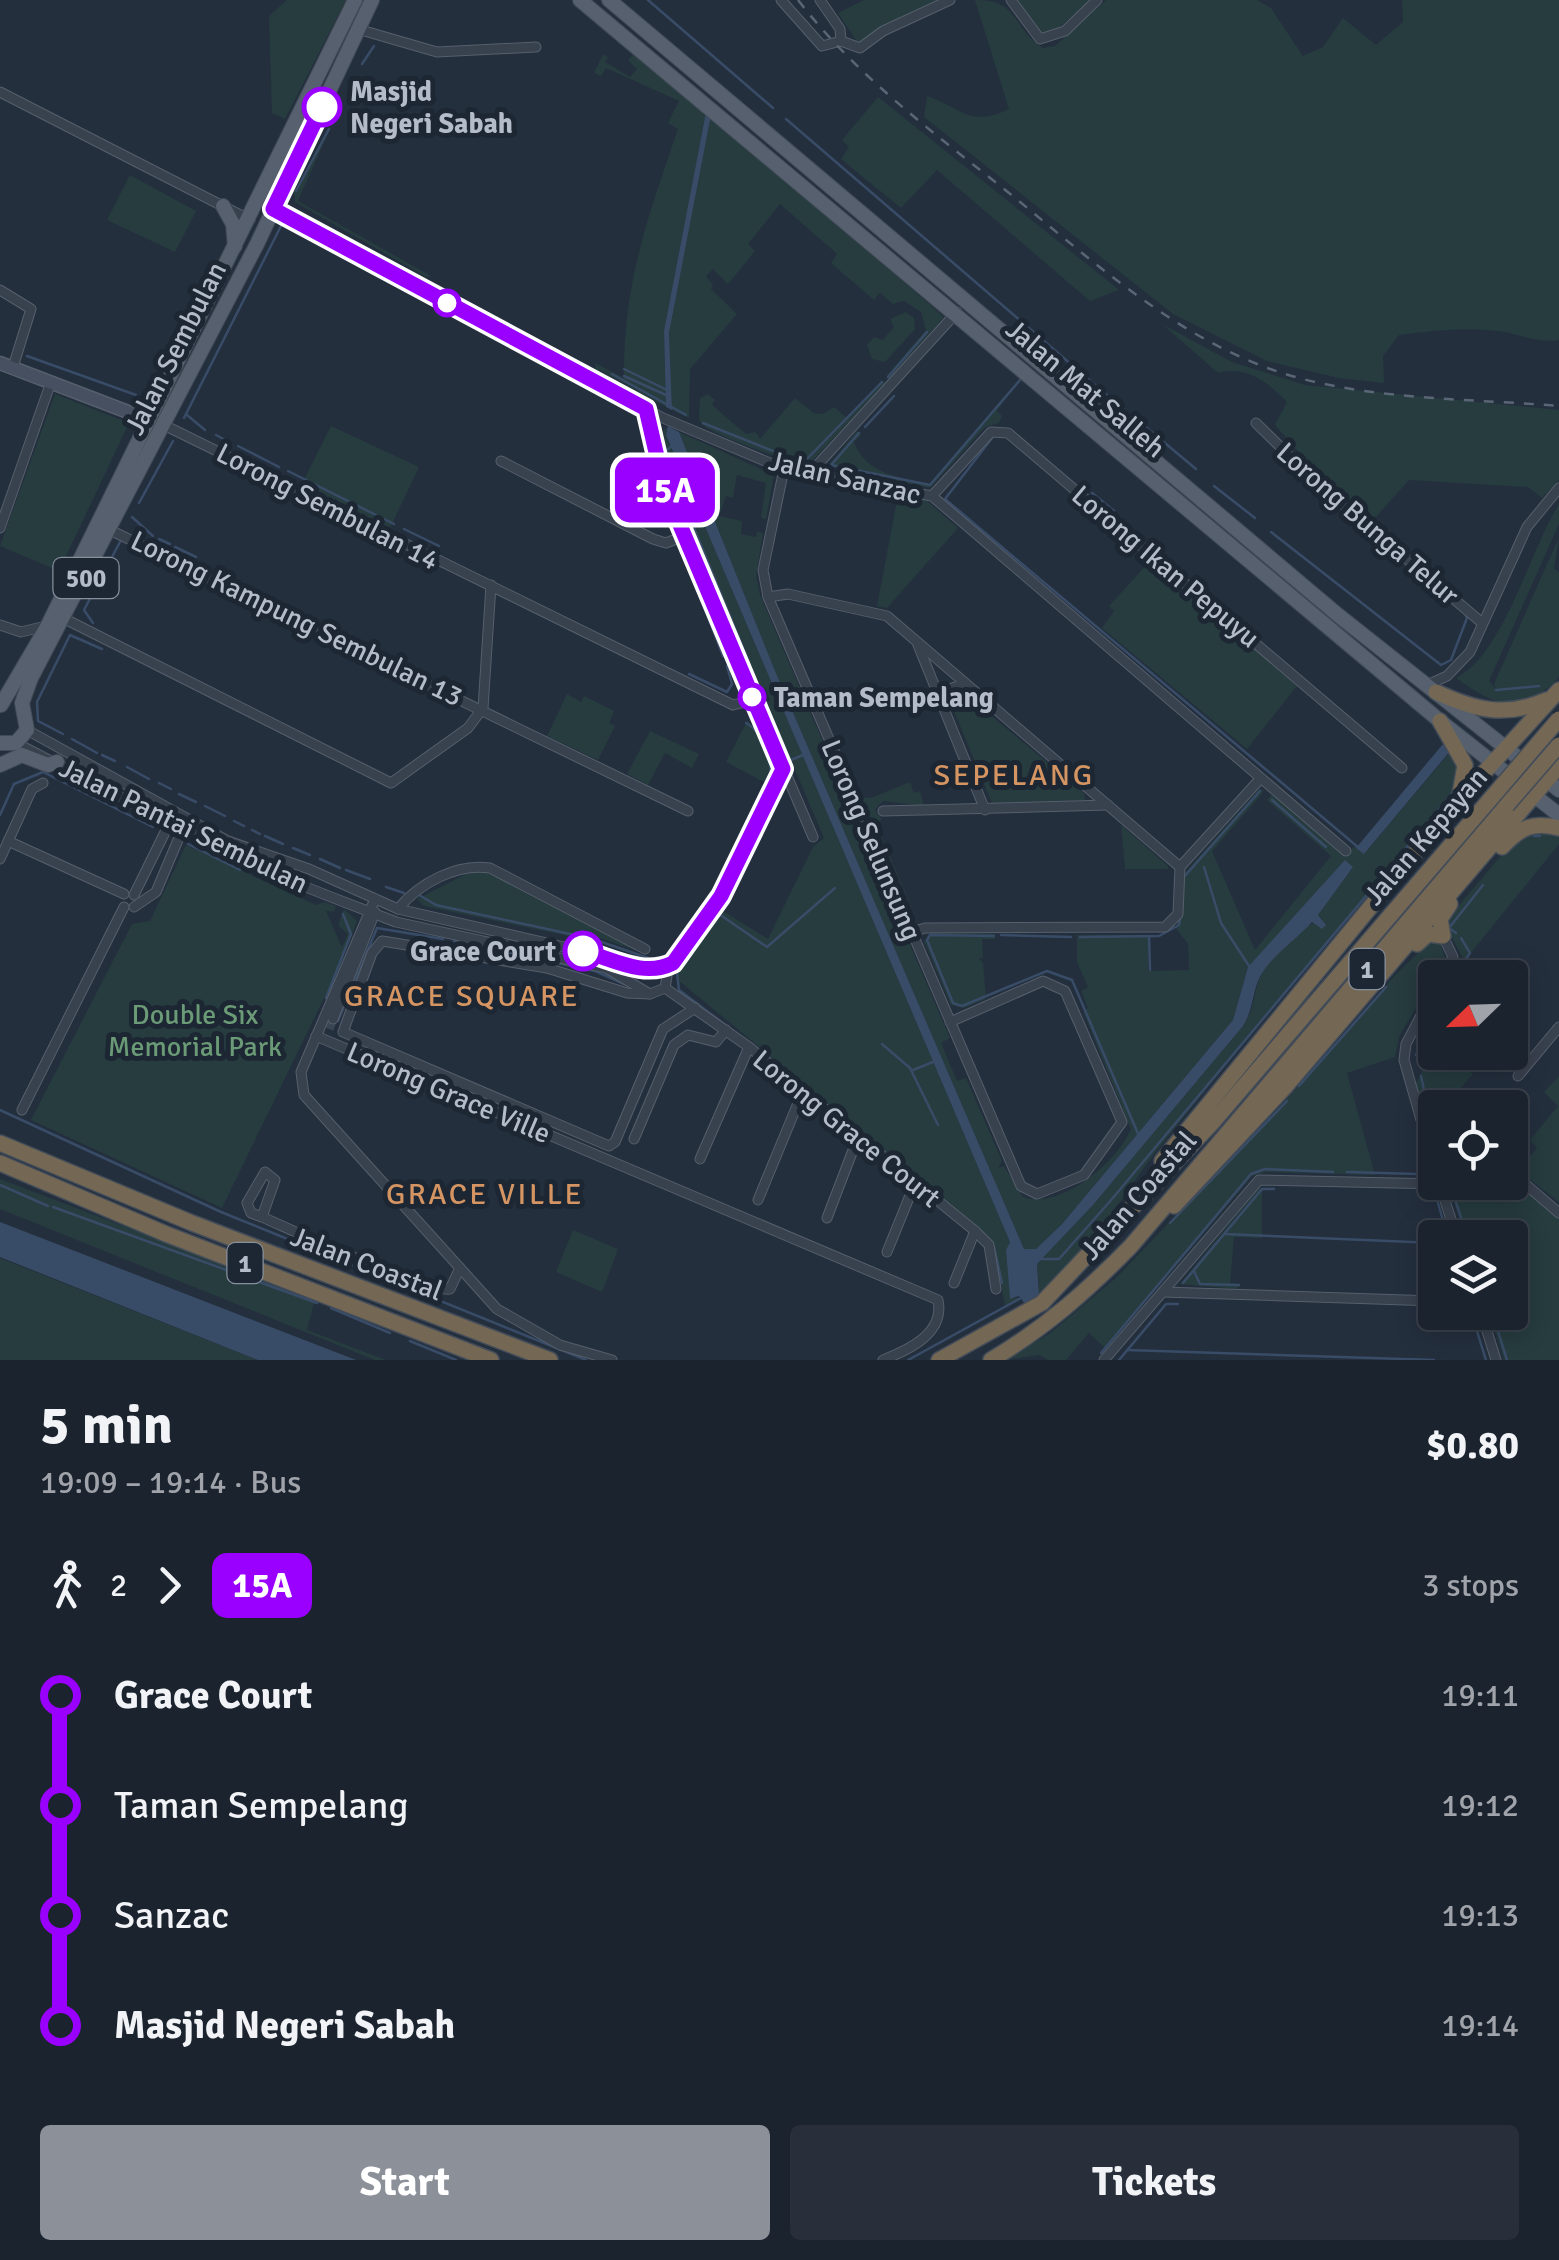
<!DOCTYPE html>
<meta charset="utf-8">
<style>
body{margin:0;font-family:Signika,sans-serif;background:#282f3a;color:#f1f3f6;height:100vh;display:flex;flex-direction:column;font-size:38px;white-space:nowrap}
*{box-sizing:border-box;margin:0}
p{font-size:32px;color:#a0a4aa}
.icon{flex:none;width:55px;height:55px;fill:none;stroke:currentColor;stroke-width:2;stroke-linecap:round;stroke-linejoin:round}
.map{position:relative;height:1360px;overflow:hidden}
.side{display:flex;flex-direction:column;background:#1b232e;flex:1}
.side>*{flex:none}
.badge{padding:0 20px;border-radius:15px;font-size:35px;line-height:65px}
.needle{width:65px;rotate:247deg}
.fabs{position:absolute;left:1418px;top:960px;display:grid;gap:20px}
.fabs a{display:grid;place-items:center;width:110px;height:110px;border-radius:10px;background:#1b232e;box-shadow:0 5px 25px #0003,0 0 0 2px #39404a;font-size:50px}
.map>.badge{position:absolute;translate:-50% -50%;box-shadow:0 0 0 5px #fff}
.legs{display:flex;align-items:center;gap:15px;height:110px;padding:0 40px;font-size:32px}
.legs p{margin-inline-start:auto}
.overview{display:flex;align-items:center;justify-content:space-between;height:170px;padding:0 40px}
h1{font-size:55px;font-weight:700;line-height:75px}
.cta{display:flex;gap:20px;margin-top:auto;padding:20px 40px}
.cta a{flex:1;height:115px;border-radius:10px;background:#8c9099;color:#fff;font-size:40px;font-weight:700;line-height:115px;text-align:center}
.cta a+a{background:#282f3a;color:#f1f3f6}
ul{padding:0 40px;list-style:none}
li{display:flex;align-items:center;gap:35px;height:110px;font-size:38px}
li i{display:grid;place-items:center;width:15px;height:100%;margin:0 12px;background:currentColor}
li i::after{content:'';width:25px;height:25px;margin:-12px;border:8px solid;border-radius:50%;background:#1b232e}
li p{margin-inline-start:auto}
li:first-child i{background:linear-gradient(#0000 50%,currentColor 0)}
li:last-child i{background:linear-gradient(currentColor 50%,#0000 0)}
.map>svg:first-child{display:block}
</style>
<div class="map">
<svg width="1559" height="1360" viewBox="0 0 1559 1360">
<rect width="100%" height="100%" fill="#242f3e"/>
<g fill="#263c3f">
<polygon points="287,0 346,0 285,119 272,113 269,16"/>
<polygon points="864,0 940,0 858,43 838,13"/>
<path d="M975,0C1021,0 1012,29 1043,48L1055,46L1106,0H1257L1271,8L1303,56L1323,47L1343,18L1376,45L1403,22L1402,0H1559V340C1534,344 1520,333 1497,331C1464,327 1432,331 1399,335L1383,356L1384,383L1339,378L1267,361L1173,314L924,117L927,96C961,108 971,128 1009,109Z"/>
<polygon points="1016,0 1093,0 1048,36 1035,32"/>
<path d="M635,52L706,112L664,331L666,407L599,370L596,373L595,363L624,378C623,283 648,217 678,129L668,123L679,101L606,68L601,76L594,73L603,54L608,57L605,62L630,77L637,69L628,60Z"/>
<polygon points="878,97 1119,290 1090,301 937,170 901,208 841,159 849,147 842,140"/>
<polygon points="711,115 944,317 890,378 887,375 926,330 921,312 904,301 893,304 880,293 874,300 831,263 837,254 780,204 748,244 755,251 728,284 713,269 706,276 713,285 711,289 737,314 690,369 689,418 672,410 669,333"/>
<polygon points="332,124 298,201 431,276 426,277 295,202 294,191"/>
<polygon points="130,175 196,211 175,252 107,220"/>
<polygon points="906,312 914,318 915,329 885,362 872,359 867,345 874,337 883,340 894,327 890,319"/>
<path d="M1162,324L1232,362L1305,385L1559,410V480L1542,498L1528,487L1409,480L1373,520L1314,470L1275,425L1287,402C1268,382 1246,365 1218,373Z"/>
<path d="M1020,378L997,411L1002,416L999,423L985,427L930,488L828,466L857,431L861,435L854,442C865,473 901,479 929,484Z"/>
<path d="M882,380L885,383L813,460L804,465C789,462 706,433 700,422C698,418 700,404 700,398L708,394L715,400L712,405L746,434L756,432L760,439L795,398L814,413L823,414L834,407L847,418Z"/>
<polygon points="55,394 129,423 59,571 0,546"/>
<polygon points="331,426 419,467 390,528 301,486"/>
<polygon points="668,426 666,435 1010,1242 1006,1250 1010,1298 1020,1298 1005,1306 994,1247 972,1222 678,980 678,973 723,911 768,939 813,847 824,838 766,702 770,700 765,688 760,689 672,480 661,433"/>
<path d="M679,432L774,475L766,519L761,518L766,483L737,475L733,498L726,496L719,516L742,521L741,534L756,537L757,532L763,533L756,575L760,595L950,1038L941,1043L957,1081L966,1078L1002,1161L998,1168L1004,1166L1023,1197C1061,1210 1117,1162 1131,1129L1083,1011L1088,1008L1081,991L1088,987L1077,962V935H1148V971L1189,970L1188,944L1175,927L1181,917V877L1259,789L1264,790L1261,795L1212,851L1255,950L1331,856L1267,800L1273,793L1346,856L1354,846L1365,853L1451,751L1443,744L1451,738L1461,768L1455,794C1351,913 1256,1027 1158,1149C1121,1196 1078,1276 1025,1304L1039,1286L1037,1264L1093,1205L1243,1026C1254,1010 1253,997 1259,980C1266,958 1302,923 1323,920L1318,915L1353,867L1248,967L1233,1020L1062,1224L1036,1249H1024L773,666Z"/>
<polygon points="898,495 926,500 958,528 887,608 877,606"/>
<path d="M1559,504V524L1489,681L1496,689L1494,684L1559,537L1554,569L1559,572V677C1522,717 1496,707 1456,678C1504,654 1529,552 1559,504Z"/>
<polygon points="1151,560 1297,686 1247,749 1102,628 1114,611 1109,606"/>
<polygon points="959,689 1084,793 1085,800 992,803 951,704 950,696"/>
<polygon points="567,694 581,702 584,696 614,711 609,723 615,726 598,760 547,736"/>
<path d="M747,721C764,732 776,766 768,784L726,762Z"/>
<polygon points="650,731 699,754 692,768 665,753 648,785 627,774"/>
<polygon points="910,782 914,793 920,791 924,806 883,801 875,810 882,819 876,825 918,921 861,797 871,798"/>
<polygon points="1121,825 1168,866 1168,869 1125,869"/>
<polygon points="1546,831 1559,834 1559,844 1466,959 1462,957 1446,926 1448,918 1511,844 1522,834"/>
<polygon points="186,845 316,905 324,902 336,906 334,912 326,911 342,947 348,934 338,925 344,909 357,921 328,999 324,998 222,1208 31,1120 132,924 150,921"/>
<polygon points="474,870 498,875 641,952 585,933 583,939 424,906 417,899"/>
<polygon points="931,933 995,934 995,939 982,939 983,958 979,958 983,963 986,999 964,1008 951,1005 924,941"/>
<polygon points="1432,940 1440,941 1445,958 1399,1037 1395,1057 1347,1073 1375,1175 1266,1172 1252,1176 1106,1349 1089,1333 1066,1360 1048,1360 1039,1355 1005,1360 1049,1334 1117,1277 1286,1100 1397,973"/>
<polygon points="1435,1048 1435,1052 1448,1053 1473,1074 1445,1107 1435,1108 1435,1121 1423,1114 1415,1085 1427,1061 1432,1064 1437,1057 1433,1052"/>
<polygon points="1559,1076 1559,1202 1518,1170 1537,1148 1530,1140 1558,1106 1544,1092"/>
<polygon points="1510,1176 1559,1218 1559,1360 1504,1360 1489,1313 1510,1312 1510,1238 1466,1237 1447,1183 1510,1182"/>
<polygon points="0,1179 315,1299 307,1330 386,1360 375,1360 0,1209"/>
<polygon points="1272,1185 1262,1189 1262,1238 1234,1237 1230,1283 1238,1284 1238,1289 1180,1284 1258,1189"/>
<polygon points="573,1230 618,1249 602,1292 556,1272"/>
<polygon points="0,1258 258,1360 0,1360"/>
</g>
<g fill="#394c67">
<polygon points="706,112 711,115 669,333 672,410 666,407 664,331"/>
<path d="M668,426L679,432L773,666L1024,1249H1036L1062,1224L1233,1020L1248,967L1345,860L1353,867L1318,915L1326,925L1322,929L1312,922C1297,939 1276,952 1262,973C1252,989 1254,1009 1243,1026L1093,1205L1037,1264L1039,1296L1025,1304L1019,1296L1010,1299L1006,1250L1010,1242L666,435Z"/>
<polygon points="1443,744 1451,750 1364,854 1356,848"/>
<polygon points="0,1222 356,1360 258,1360 0,1257"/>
</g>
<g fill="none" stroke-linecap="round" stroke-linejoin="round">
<g stroke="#394c67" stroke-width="2.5">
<polyline points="648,0 773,108"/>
<polyline points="362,64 374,46"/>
<polyline points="786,119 1130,415"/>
<polyline points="296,191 329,129"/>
<polyline points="27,356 136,395 133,401"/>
<polyline points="624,369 667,390"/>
<polyline points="612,374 686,415"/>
<polyline points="624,376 668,396"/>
<polyline points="888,377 927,332"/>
<polyline points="187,415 205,430"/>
<polyline points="184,418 282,224 303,236"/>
<polyline points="703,423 803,463 882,382"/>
<polyline points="1141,423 1196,469"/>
<polyline points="865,427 894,396"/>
<polyline points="859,433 831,465 930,485 1020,380"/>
<polyline points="216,435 227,441"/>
<polyline points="992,438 945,499 1359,848"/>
<polyline points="673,445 667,450 674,479 754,675"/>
<polyline points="238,446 279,467"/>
<polyline points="288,471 394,524"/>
<polyline points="1214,486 1255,518"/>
<polyline points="1092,493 1114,511"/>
<polyline points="1324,495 1346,513"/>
<polyline points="139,503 173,441"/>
<polyline points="132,517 153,536"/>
<polyline points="404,529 439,546"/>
<polyline points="1271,532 1441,665 1451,660 1467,618 1465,612"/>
<polyline points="159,539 170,544"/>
<polyline points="175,547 196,557"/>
<polyline points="690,572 697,589"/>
<polyline points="701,599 723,656"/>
<polyline points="93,623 84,610 120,542"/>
<polyline points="689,674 727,692 732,684 727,666"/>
<polyline points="1496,690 1539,686"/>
<path d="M746,723C762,731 776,766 768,782"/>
<polyline points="63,734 38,721 37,702 70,635 102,649"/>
<polyline points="72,739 97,753"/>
<polyline points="102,755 115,761"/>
<polyline points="791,760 803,755"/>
<polyline points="127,767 149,779"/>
<polyline points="159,783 171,789"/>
<polyline points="179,794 196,802"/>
<polyline points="1272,800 1326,847"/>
<polyline points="205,806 225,816"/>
<polyline points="0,815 14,784 43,772 153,827"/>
<polyline points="234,821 244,826"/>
<polyline points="252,830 260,834"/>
<polyline points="265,836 283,844"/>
<polyline points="1534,836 1540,836"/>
<polyline points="188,844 240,870"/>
<polyline points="293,848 310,855"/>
<polyline points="320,859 340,868"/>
<polyline points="1204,867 1221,923 1251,969"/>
<polyline points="346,870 370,879"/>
<polyline points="1183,878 1260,791"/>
<polyline points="386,887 404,893"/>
<polyline points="419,895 436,905 584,937"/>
<polyline points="1456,933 1449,928 1483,885"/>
<polyline points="1001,935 1071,937"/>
<polyline points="994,936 930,935 927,940 953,1003 962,1006 1047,971 1072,980 1139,1136"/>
<polyline points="1149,936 1150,970"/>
<polyline points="1080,937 1159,936 1179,925 1183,900"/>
<polyline points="1461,938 1470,953 1466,959"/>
<polyline points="593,939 651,959 668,956"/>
<polyline points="701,940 719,914 767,947 835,888"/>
<polyline points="454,941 595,971 624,984"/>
<polyline points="695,949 677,973 679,990 740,1036"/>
<polyline points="1457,978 1461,971"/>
<polyline points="326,998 351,934 343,914"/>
<polyline points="338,1021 377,928 443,939"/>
<polyline points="882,1044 910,1068 938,1125"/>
<polyline points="1416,1055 1435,1017"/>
<polyline points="913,1070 933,1062"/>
<polyline points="1421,1076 1427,1104 1435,1112"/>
<polyline points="1299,1086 1386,987"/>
<polyline points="0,1110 221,1212 586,1360"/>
<polyline points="1510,1160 1516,1164"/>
<polyline points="1347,1172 1417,1174"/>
<polyline points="1449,1182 1468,1238"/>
<polyline points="0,1185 48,1206"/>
<polyline points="1436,1196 1448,1238"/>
<polyline points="53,1207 317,1303"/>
<polyline points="1170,1223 1287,1101"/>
<polyline points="1225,1234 1435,1243"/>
<polyline points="994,1247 1002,1283"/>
<polyline points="1040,1259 1059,1259 1112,1199 1454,791"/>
<polyline points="1194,1271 1200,1284 1239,1285"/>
<polyline points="1183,1283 1262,1189 1274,1189"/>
<polyline points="331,1308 390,1333"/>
<polyline points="1471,1312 1486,1360"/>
<polyline points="1492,1312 1507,1360"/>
<polyline points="410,1341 456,1360"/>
<polyline points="1127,1350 1434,1360"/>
<polyline points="1101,1353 1251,1174 1265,1169 1333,1172"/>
<polyline points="908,1360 1021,1298"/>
<polyline points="1119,1360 1166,1304 1178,1304"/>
</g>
<polyline stroke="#3a4453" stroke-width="9" stroke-dasharray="9 4.5" stroke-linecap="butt" points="329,1029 333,1019"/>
<g stroke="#565f6c" stroke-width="11">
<g id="street">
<polyline points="781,0 822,46 841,41"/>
<polyline points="820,0 840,29 841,41"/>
<polyline points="1011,0 1040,39 1065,31 1097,0"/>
<polyline points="361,30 437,52 536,47"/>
<polyline points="841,41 860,48 883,31 950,0"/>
<polyline points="0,92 250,220"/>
<polyline points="273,209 663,418 784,469 932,496 1346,851"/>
<polyline points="0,290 31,309 13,367"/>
<polyline points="646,409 664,487 813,837"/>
<polyline points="1256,423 1314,480 1481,622"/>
<polyline points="164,425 733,705 753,700"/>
<polyline points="501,461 653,539 666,543 684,536"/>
<polyline points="784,469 763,570 768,597 1021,1186 1037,1194 1084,1175 1122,1122 1065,991 1043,981 950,1022"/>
<polyline points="811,472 957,312"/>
<polyline points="932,496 991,432 1008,433 1402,768"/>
<polyline points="0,528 51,382"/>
<polyline points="110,530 688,811"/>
<polyline points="768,597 788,594 887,616 1180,867"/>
<polyline points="65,619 391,783 468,728 483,708 491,585"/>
<polyline points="0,625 21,632 46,626"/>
<polyline points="918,645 985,810"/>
<polyline points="1427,685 1447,676 1470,652 1527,527 1559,488"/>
<polyline points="942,701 946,690 965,684"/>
<polyline points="27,730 228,841 309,869 398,909 599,955 632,968 661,969"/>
<polyline points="16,743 258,868 331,897 396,922 606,968 650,994 665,988 667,976 661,969"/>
<polyline points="883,811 1108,805"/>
<polyline points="8,841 124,894"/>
<polyline points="0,859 32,789 43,783"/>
<polyline points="134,895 170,822"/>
<polyline points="375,899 301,1072 304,1095 497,1309 560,1345 612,1360"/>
<polyline points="134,907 156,892 183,828"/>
<path d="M398,909C419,883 457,863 490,868L645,949"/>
<polyline points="912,932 925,928 1165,927 1178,914 1180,867 1260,779"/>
<path d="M661,969C705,946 764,817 783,769"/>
<polyline points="1442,978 1453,957 1443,936"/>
<polyline points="665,988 749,1047 975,1231 989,1245 996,1289"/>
<polyline points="1435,989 1406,1044 1404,1060 1435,1169"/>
<polyline points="650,994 627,993 547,968 382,941 372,953 343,1032 609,1146 615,1142 663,1029 695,1008"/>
<polyline points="333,1019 375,912"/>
<path d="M316,1036L938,1300C945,1334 908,1350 883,1360"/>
<polyline points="1518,1076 1559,1027"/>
<polyline points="22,1110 124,907"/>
<polyline points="634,1139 674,1045 688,1035 716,1042 726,1030"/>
<polyline points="700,1159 749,1047"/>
<polyline points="1510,1171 1559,1213"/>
<polyline points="1439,1182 1457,1238"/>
<polyline points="758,1200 803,1091"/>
<path d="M262,1217L275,1180L265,1172L247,1203L251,1213L262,1217C292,1230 429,1294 450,1289L460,1268"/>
<polyline points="827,1218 858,1137"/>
<polyline points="887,1252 915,1183"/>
<polyline points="954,1283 975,1231"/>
<polyline points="1163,1292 1435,1301"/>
<polyline points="1481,1312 1496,1360"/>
<polyline points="1104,1360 1259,1180 1440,1184"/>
</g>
</g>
<g stroke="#565f6c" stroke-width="15">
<polyline id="secondary" points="0,363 149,420"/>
</g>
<g stroke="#414a57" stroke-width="16">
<g id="primary">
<polyline points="580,0 1440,721 1559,815"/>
<polyline points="609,0 1338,615 1559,790"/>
<polyline points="223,206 233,224 235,246"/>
<polyline points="1,705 48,625 355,0"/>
<polyline points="0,743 16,743 27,730 22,703 31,678 257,244 372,0"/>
<polyline points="0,765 22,755 48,765 57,762"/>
</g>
</g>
<g stroke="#434c59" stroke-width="18">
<g id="highway">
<path d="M1436,692C1475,710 1505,718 1546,700"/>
<polyline points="1440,721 1465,765 1460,794"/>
<path d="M1502,847C1520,828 1532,821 1559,828"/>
<polyline points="1417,944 1428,934 1443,936 1440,919 1450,904"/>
<polyline points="0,1143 192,1223 550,1360"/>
<polyline points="1162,1161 1450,810 1559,690"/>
<polyline points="0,1163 166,1234 491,1360"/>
<polyline points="1174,1206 1286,1086 1559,766"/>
<polyline points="939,1360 1042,1303 1212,1123 1493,796"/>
<path d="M991,1360C1045,1328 1087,1291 1131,1246L1507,805"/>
</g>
</g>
<use href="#street" stroke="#38414e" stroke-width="9"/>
<use href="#secondary" stroke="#465061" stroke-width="12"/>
<use href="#primary" stroke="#56606e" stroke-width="14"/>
<use href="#highway" stroke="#746855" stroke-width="15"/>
<path stroke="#5a6575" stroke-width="2.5" stroke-dasharray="10 10" stroke-linecap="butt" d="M798,0C856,75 930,130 1004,189C1096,263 1186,349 1303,379C1384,400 1475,399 1559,406"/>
<g stroke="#434c59" stroke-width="18" stroke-linecap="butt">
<g id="highway-bridge">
<polyline points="1493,796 1559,719"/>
<polyline points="1507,805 1559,745"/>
</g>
</g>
<use href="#highway-bridge" stroke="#746855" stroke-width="15"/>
</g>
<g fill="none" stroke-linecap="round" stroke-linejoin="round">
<g stroke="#fff" stroke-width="22">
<path id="line-1" d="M322,107L273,209L646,409L664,487L783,769L721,896L673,963C644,978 613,959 583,951"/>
</g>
<use href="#line-1" stroke="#90f" stroke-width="15"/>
</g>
<g fill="#fff" stroke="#90f" stroke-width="5">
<circle cx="322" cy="107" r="18"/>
<circle cx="447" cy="303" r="12"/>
<circle cx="752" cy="697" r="12"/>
<circle cx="583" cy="951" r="18"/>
</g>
<g text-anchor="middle" stroke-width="10" stroke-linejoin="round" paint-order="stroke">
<g fill="#1d2633" stroke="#878f9c" stroke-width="2.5">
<rect x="53.5" y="558" width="65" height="40" rx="8"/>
<rect x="1349.5" y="949" width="35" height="40" rx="8"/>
<rect x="227.5" y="1243" width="35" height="40" rx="8"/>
</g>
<g font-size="25" font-weight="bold" fill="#b4bcc9">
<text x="86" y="587">500</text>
<text x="1367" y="978">1</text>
<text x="245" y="1272">1</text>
</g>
<g font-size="28" font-weight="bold" fill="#b4bcc9" stroke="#1d2633" text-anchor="start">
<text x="350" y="101">Masjid<tspan x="350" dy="32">Negeri Sabah</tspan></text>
<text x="774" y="707">Taman Sempelang</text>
<text x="556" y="961" text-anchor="end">Grace Court</text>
</g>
<g font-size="28" fill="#b4bcc9" stroke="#1d2633">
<text transform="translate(175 348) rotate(-63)" y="10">Jalan Sembulan</text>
<text transform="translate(1086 388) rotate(40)" y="10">Jalan Mat Salleh</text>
<text transform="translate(845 477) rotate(13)" y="10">Jalan Sanzac</text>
<text transform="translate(328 506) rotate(27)" y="10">Lorong Sembulan 14</text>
<text transform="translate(1368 523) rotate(41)" y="10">Lorong Bunga Telur</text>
<text transform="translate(1166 566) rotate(40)" y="10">Lorong Ikan Pepuyu</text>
<text transform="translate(297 618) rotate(26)" y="10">Lorong Kampung Sembulan 13</text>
<text transform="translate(184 825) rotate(26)" y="10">Jalan Pantai Sembulan</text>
<text transform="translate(1425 836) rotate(-49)" y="10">Jalan Kepayan</text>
<text transform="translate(872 840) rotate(67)" y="10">Lorong Selunsung</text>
<text transform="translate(449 1092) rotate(23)" y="10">Lorong Grace Ville</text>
<text transform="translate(847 1128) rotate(39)" y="10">Lorong Grace Court</text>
<text transform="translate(1138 1195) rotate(-49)" y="10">Jalan Coastal</text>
<text transform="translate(367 1263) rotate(21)" y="10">Jalan Coastal</text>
</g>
<g font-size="28" fill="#6b9a76" stroke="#1d2633">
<text x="195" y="1024">Double Six<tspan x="195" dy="32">Memorial Park</tspan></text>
</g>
<g font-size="30" letter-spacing="2.5" fill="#d59563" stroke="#1d2633">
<text x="1014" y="785">SEPELANG</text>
<text x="462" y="1006">GRACE SQUARE</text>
<text x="485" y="1204">GRACE VILLE</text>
</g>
</g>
</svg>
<div class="fabs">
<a><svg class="needle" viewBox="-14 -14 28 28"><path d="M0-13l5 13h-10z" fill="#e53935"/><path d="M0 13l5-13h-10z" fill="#a0a4aa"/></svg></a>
<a><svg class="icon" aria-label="locate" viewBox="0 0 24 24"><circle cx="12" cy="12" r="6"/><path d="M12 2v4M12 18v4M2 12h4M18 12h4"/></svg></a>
<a><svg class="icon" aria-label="layers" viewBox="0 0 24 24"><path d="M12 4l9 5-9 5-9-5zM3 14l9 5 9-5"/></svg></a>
</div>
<b class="badge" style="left:665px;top:490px;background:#90f;color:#fff">15A</b>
</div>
<section class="side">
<div class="overview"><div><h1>5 min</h1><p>19:09 – 19:14 · Bus</p></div><b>$0.80</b></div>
<div class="legs"><svg class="icon" aria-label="walk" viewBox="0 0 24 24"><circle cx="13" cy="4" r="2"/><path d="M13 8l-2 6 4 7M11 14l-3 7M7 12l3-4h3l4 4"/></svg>2<svg class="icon" aria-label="forward" viewBox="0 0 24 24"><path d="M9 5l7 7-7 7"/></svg><b class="badge" style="background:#90f;color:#fff">15A</b><p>3 stops</p></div>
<ul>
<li><i style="color:#90f"></i><b>Grace Court</b><p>19:11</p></li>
<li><i style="color:#90f"></i><span>Taman Sempelang</span><p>19:12</p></li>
<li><i style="color:#90f"></i><span>Sanzac</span><p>19:13</p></li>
<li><i style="color:#90f"></i><b>Masjid Negeri Sabah</b><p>19:14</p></li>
</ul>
<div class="cta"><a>Start</a><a>Tickets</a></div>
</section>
